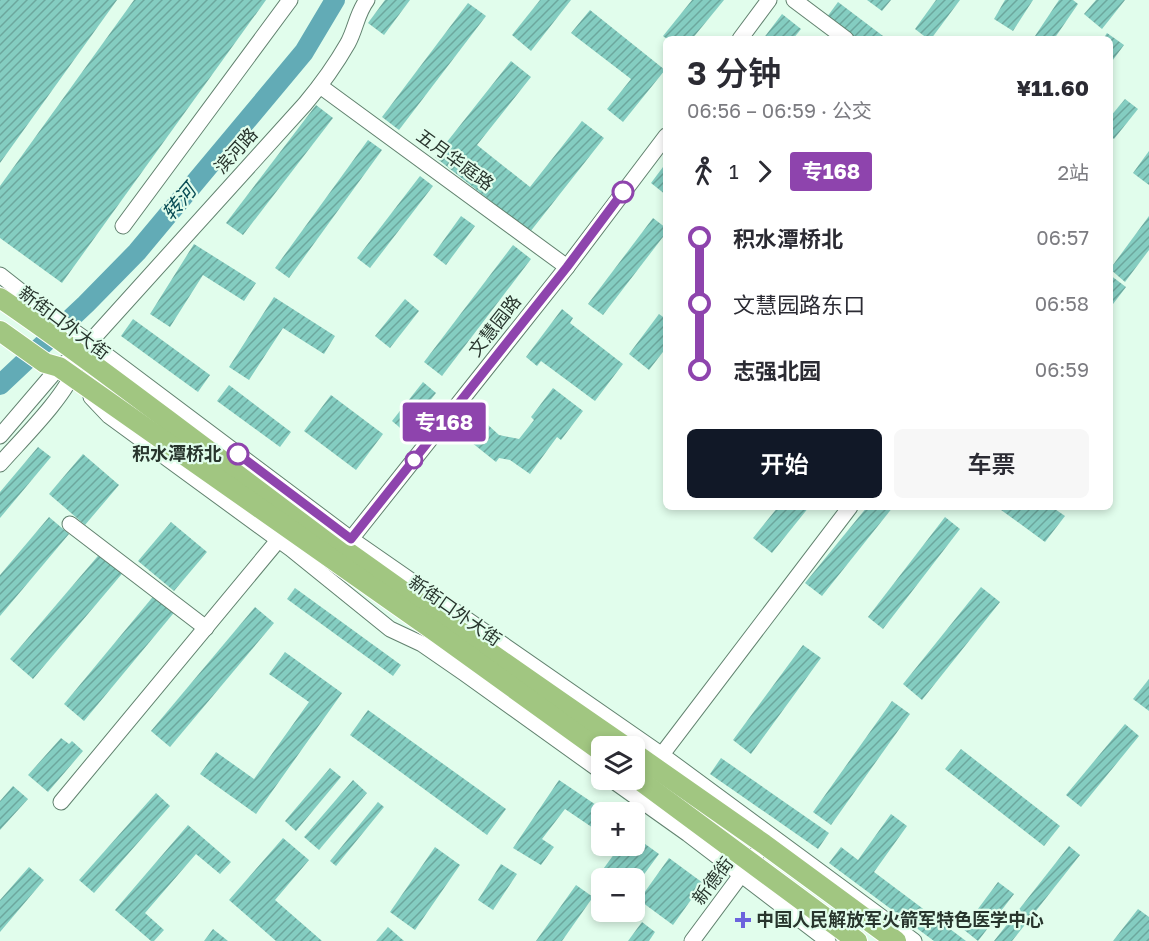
<!DOCTYPE html>
<html lang="zh">
<meta charset="utf-8">
<style>
body{margin:0;font-family:"Golos Text","Noto Sans SC",sans-serif;background:#f7f7f7;color:#2b2b33;height:100vh;display:flex;flex-direction:column;font-size:22px;white-space:nowrap}
*{box-sizing:border-box;margin:0}
p{font-size:20px;color:#7c7c81}
.icon{flex:none;width:33px;height:33px;fill:none;stroke:currentColor;stroke-width:2;stroke-linecap:round;stroke-linejoin:round}
.map{position:relative;flex:1;overflow:hidden}
.drawer{position:absolute;left:663px;top:36px;width:450px;height:474px;display:flex;flex-direction:column;background:#fff;border-radius:9px;box-shadow:0 3px 9px #0003}
.drawer>*{flex:none}
.badge{padding:0 12px;border-radius:4px;font-size:21px;line-height:39px}
.fabs{position:absolute;left:591px;top:736px;display:grid;gap:12px}
.fabs a{display:grid;place-items:center;width:54px;height:54px;border-radius:9px;background:#fff;box-shadow:0 3px 9px #0003;font-size:30px}
.map>.badge{position:absolute;translate:-50% -50%;box-shadow:0 0 0 3px #fff}
.legs{display:flex;align-items:center;gap:9px;height:66px;padding:0 24px;font-size:20px}
.legs p{margin-inline-start:auto}
.headline{display:flex;align-items:center;justify-content:space-between;height:102px;padding:0 24px}
h1{font-size:33px;font-weight:600;line-height:45px}
.button{display:flex;gap:12px;margin-top:auto;padding:12px 24px}
.button a{flex:1;height:69px;border-radius:9px;background:#111827;color:#fff;font-size:24px;font-weight:600;line-height:69px;text-align:center}
.button a+a{background:#f7f7f7;color:#2b2b33}
ul{padding:0 24px;list-style:none}
li{display:flex;align-items:center;gap:21px;height:66px;font-size:22px}
li i{display:grid;place-items:center;width:9px;height:100%;margin:0 8px;background:currentColor}
li i::after{content:'';width:15px;height:15px;margin:-8px;border:4px solid;border-radius:50%;background:#fff}
li p{margin-inline-start:auto}
li:first-child i{background:linear-gradient(#0000 50%,currentColor 0)}
li:last-child i{background:linear-gradient(currentColor 50%,#0000 0)}
.map>svg:first-child{display:block}
</style>
<div class="map">
<svg width="1149" height="941" viewBox="0 0 1149 941">
<defs>
<pattern id="building-hatch" width="6" height="6" patternUnits="userSpaceOnUse" patternTransform="scale(1.5)"><rect width="6" height="6" fill="#84cdc1"/><path d="M-1 1l2-2M0 6l6-6M5 7l2-2" fill="none" stroke="#6ca79d"/></pattern>
</defs>
<rect width="100%" height="100%" fill="#e1fdec"/>
<g fill="none" stroke-linecap="round" stroke-linejoin="round">
<polyline stroke="#62abb6" stroke-width="20" points="0,385 86,304 137,252 304,52 335,0"/>
</g>
<g fill="url(#building-hatch)">
<polygon points="0,0 117,0 0,163"/>
<polygon points="134,0 266,0 62,283 0,238 0,186"/>
<polygon points="385,0 410,0 384,35 368,23"/>
<polygon points="540,0 571,0 531,51 512,35"/>
<polygon points="692,0 724,0 692,39 667,39 663,36"/>
<polygon points="867,0 891,0 882,11"/>
<polygon points="936,0 960,0 931,39 928,39 915,29"/>
<polygon points="1005,0 1033,0 1013,31 994,19"/>
<polygon points="1059,0 1073,0 1078,4 1054,39 1033,39"/>
<polygon points="1096,0 1125,0 1102,29 1084,14"/>
<polygon points="838,2 887,39 857,39 827,17"/>
<polygon points="468,3 486,16 399,130 382,117"/>
<polygon points="590,10 665,70 623,122 607,109 631,79 571,33"/>
<polygon points="782,14 801,29 793,39 763,39"/>
<polygon points="1107,33 1124,45 1110,64 1110,39 1103,39"/>
<polygon points="511,61 531,77 477,145 530,187 582,121 604,138 530,232 435,157"/>
<polygon points="1125,99 1138,109 1114,139 1110,136 1110,117"/>
<polygon points="316,105 333,118 243,235 226,223"/>
<polygon points="368,140 382,150 289,278 275,268"/>
<polygon points="1149,151 1149,185 1133,173"/>
<polygon points="666,163 666,195 651,183"/>
<polygon points="420,176 433,186 370,268 357,258"/>
<polygon points="461,216 475,226 446,265 433,255"/>
<polygon points="1149,216 1149,250 1125,282 1110,269"/>
<polygon points="653,218 666,228 666,233 603,315 588,304"/>
<polygon points="194,244 256,283 244,301 203,275 170,327 150,314"/>
<polygon points="513,245 531,259 442,376 424,362"/>
<polygon points="1110,275 1126,287 1110,308"/>
<polygon points="274,297 335,336 324,354 283,328 249,380 229,367"/>
<polygon points="405,299 419,311 390,348 375,336"/>
<polygon points="562,309 573,318 570,323 623,364 595,401 541,361 537,366 526,357"/>
<polygon points="659,314 666,319 666,348 649,370 629,354"/>
<polygon points="133,319 210,375 198,392 121,336"/>
<polygon points="423,382 436,393 405,432 392,421"/>
<polygon points="229,385 291,432 280,447 217,401"/>
<polygon points="553,388 583,411 561,440 557,437 530,474 510,460 499,458 496,462 461,434 476,414 499,435 519,439 534,420 531,417"/>
<polygon points="331,395 383,434 356,470 304,431"/>
<polygon points="38,447 51,457 0,518 0,492"/>
<polygon points="83,454 119,485 85,525 49,494"/>
<polygon points="778,507 809,507 772,553 753,538"/>
<polygon points="867,507 893,507 822,596 805,583"/>
<polygon points="997,507 1052,507 1065,516 1045,542"/>
<polygon points="49,517 69,534 0,616 0,575"/>
<polygon points="945,517 960,529 883,629 868,617"/>
<polygon points="171,522 207,552 174,591 138,561"/>
<polygon points="103,550 126,569 33,679 10,659"/>
<polygon points="981,587 1000,602 922,700 903,684"/>
<polygon points="295,588 401,665 393,676 287,599"/>
<polygon points="156,593 177,609 84,721 64,704"/>
<polygon points="255,607 274,623 170,747 151,731"/>
<polygon points="803,645 821,658 751,754 733,740"/>
<polygon points="285,652 342,693 256,814 200,774 216,752 254,779 309,702 269,674"/>
<polygon points="1149,679 1149,711 1133,699"/>
<polygon points="892,701 910,714 831,825 813,812"/>
<polygon points="368,710 506,809 487,835 350,735"/>
<polygon points="1125,724 1139,736 1081,807 1066,795"/>
<polygon points="61,738 69,744 72,741 83,751 48,792 28,775"/>
<polygon points="961,749 1060,826 1044,846 945,769"/>
<polygon points="721,758 829,833 818,849 710,774"/>
<polygon points="330,768 341,777 296,831 285,821"/>
<polygon points="353,780 367,793 319,850 304,837"/>
<polygon points="559,780 608,813 602,813 602,834 565,809 542,839 554,847 541,865 513,848"/>
<polygon points="13,786 28,799 0,830 0,801"/>
<polygon points="156,793 170,806 94,893 79,880"/>
<polygon points="378,802 384,807 336,866 330,861"/>
<polygon points="891,814 907,826 874,872 966,941 934,941 829,863 841,847 858,860"/>
<polygon points="188,825 231,862 220,874 196,854 145,913 164,930 154,941 151,941 115,910"/>
<polygon points="634,836 659,854 634,888 634,879 611,879 601,872 620,846 634,846"/>
<polygon points="283,838 309,860 275,900 322,941 276,941 229,900"/>
<polygon points="1069,846 1080,855 1012,941 994,941"/>
<polygon points="435,847 460,865 415,930 390,912"/>
<polygon points="669,858 703,883 673,925 639,900"/>
<polygon points="501,864 517,874 493,910 478,900"/>
<polygon points="29,867 44,880 0,932 0,900"/>
<polygon points="998,882 1014,894 978,941 963,929"/>
<polygon points="576,885 593,897 562,941 536,941"/>
<polygon points="1138,909 1149,917 1149,941 1113,941"/>
<polygon points="642,922 655,932 649,941 628,941"/>
<polygon points="388,927 404,941 376,941"/>
<polygon points="213,929 228,941 204,941"/>
</g>
<g fill="none" stroke-linecap="round" stroke-linejoin="round">
<g stroke="#62826f" stroke-width="17">
<g id="minor">
<polyline points="794,0 846,39"/>
<polyline points="740,39 769,0"/>
<polyline points="320,86 567,267"/>
<polyline points="123,226 290,0"/>
<polyline points="0,275 52,316 89,342 351,539 662,755 914,941"/>
<polyline points="91,397 109,416 291,549 390,629 422,644 464,673 602,772"/>
<path d="M0,436L59,367L80,353L305,104C321,85 336,64 348,43C356,28 357,13 367,0"/>
<path d="M0,464C21,440 66,396 75,368"/>
<polyline points="70,524 206,628"/>
<polyline points="351,539 567,267 666,136"/>
<polyline points="657,761 850,507"/>
<polyline points="612,780 688,834 828,941"/>
<polyline points="61,802 285,532"/>
<polyline points="692,941 764,844"/>
</g>
</g>
<g stroke="#fff" stroke-width="22">
<g id="major">
<path d="M0,298C90,359 175,427 263,491C383,578 504,663 626,747"/>
<polyline points="0,331 45,363 59,367 436,632 602,752"/>
<polyline points="634,753 764,844 896,941"/>
<polyline points="634,776 857,941"/>
</g>
</g>
<use href="#minor" stroke="#fff" stroke-width="15"/>
<use href="#major" stroke="#a1c681" stroke-width="20"/>
</g>
<g fill="none" stroke-linecap="round" stroke-linejoin="round">
<g stroke="#fff" stroke-width="14">
<polyline id="line-1" points="238,454 351,539 567,267 623,192"/>
</g>
<use href="#line-1" stroke="#8e44ad" stroke-width="9"/>
</g>
<g fill="#fff" stroke="#8e44ad" stroke-width="3">
<circle cx="623" cy="192" r="10"/>
<circle cx="238" cy="454" r="10"/>
<circle cx="414" cy="460" r="8"/>
</g>
<path fill="#6c63dd" stroke="#e1fdec" stroke-width="2" d="M740 911h6v6h6v6h-6v6h-6v-6h-6v-6h6z"/>
<g text-anchor="middle" stroke-width="4.5" stroke-linejoin="round" paint-order="stroke">
<g font-size="18" fill="#28352d" stroke="#e1fdec">
<text transform="translate(236 151) rotate(-48)" y="6">滨河路</text>
<text transform="translate(455 160) rotate(36)" y="6">五月华庭路</text>
<text transform="translate(64 323) rotate(37)" y="6">新街口外大街</text>
<text transform="translate(495 326) rotate(-52)" y="6">文慧园路</text>
<text transform="translate(455 611) rotate(35)" y="6">新街口外大街</text>
<text transform="translate(713 881) rotate(-53)" y="6">新德街</text>
</g>
<g font-size="18" font-weight="bold" fill="#28352d" stroke="#e1fdec" text-anchor="end">
<text x="222" y="460">积水潭桥北</text>
</g>
<g font-size="18" font-weight="bold" fill="#28352d" stroke="#e1fdec" text-anchor="start">
<text x="756" y="926">中国人民解放军火箭军特色医学中心</text>
</g>
<g font-size="20" font-style="italic" fill="#094d55" stroke="#e1fdec">
<text transform="translate(179 202) rotate(-50)" y="7">转河</text>
</g>
</g>
</svg>
<div class="fabs">
<a><svg class="icon" aria-label="layers" viewBox="0 0 24 24"><path d="M12 4l9 5-9 5-9-5zM3 14l9 5 9-5"/></svg></a>
<a>+</a>
<a>−</a>
</div>
<b class="badge" style="left:444px;top:422px;background:#8e44ad;color:#fff">专168</b>
<section class="drawer">
<div class="headline"><div><h1>3 分钟</h1><p>06:56 – 06:59 · 公交</p></div><b>¥11.60</b></div>
<div class="legs"><svg class="icon" aria-label="walk" viewBox="0 0 24 24"><circle cx="13" cy="4" r="2"/><path d="M13 8l-2 6 4 7M11 14l-3 7M7 12l3-4h3l4 4"/></svg>1<svg class="icon" aria-label="forward" viewBox="0 0 24 24"><path d="M9 5l7 7-7 7"/></svg><b class="badge" style="background:#8e44ad;color:#fff">专168</b><p>2站</p></div>
<ul>
<li><i style="color:#8e44ad"></i><b>积水潭桥北</b><p>06:57</p></li>
<li><i style="color:#8e44ad"></i><span>文慧园路东口</span><p>06:58</p></li>
<li><i style="color:#8e44ad"></i><b>志强北园</b><p>06:59</p></li>
</ul>
<div class="button"><a>开始</a><a>车票</a></div>
</section>
</div>
